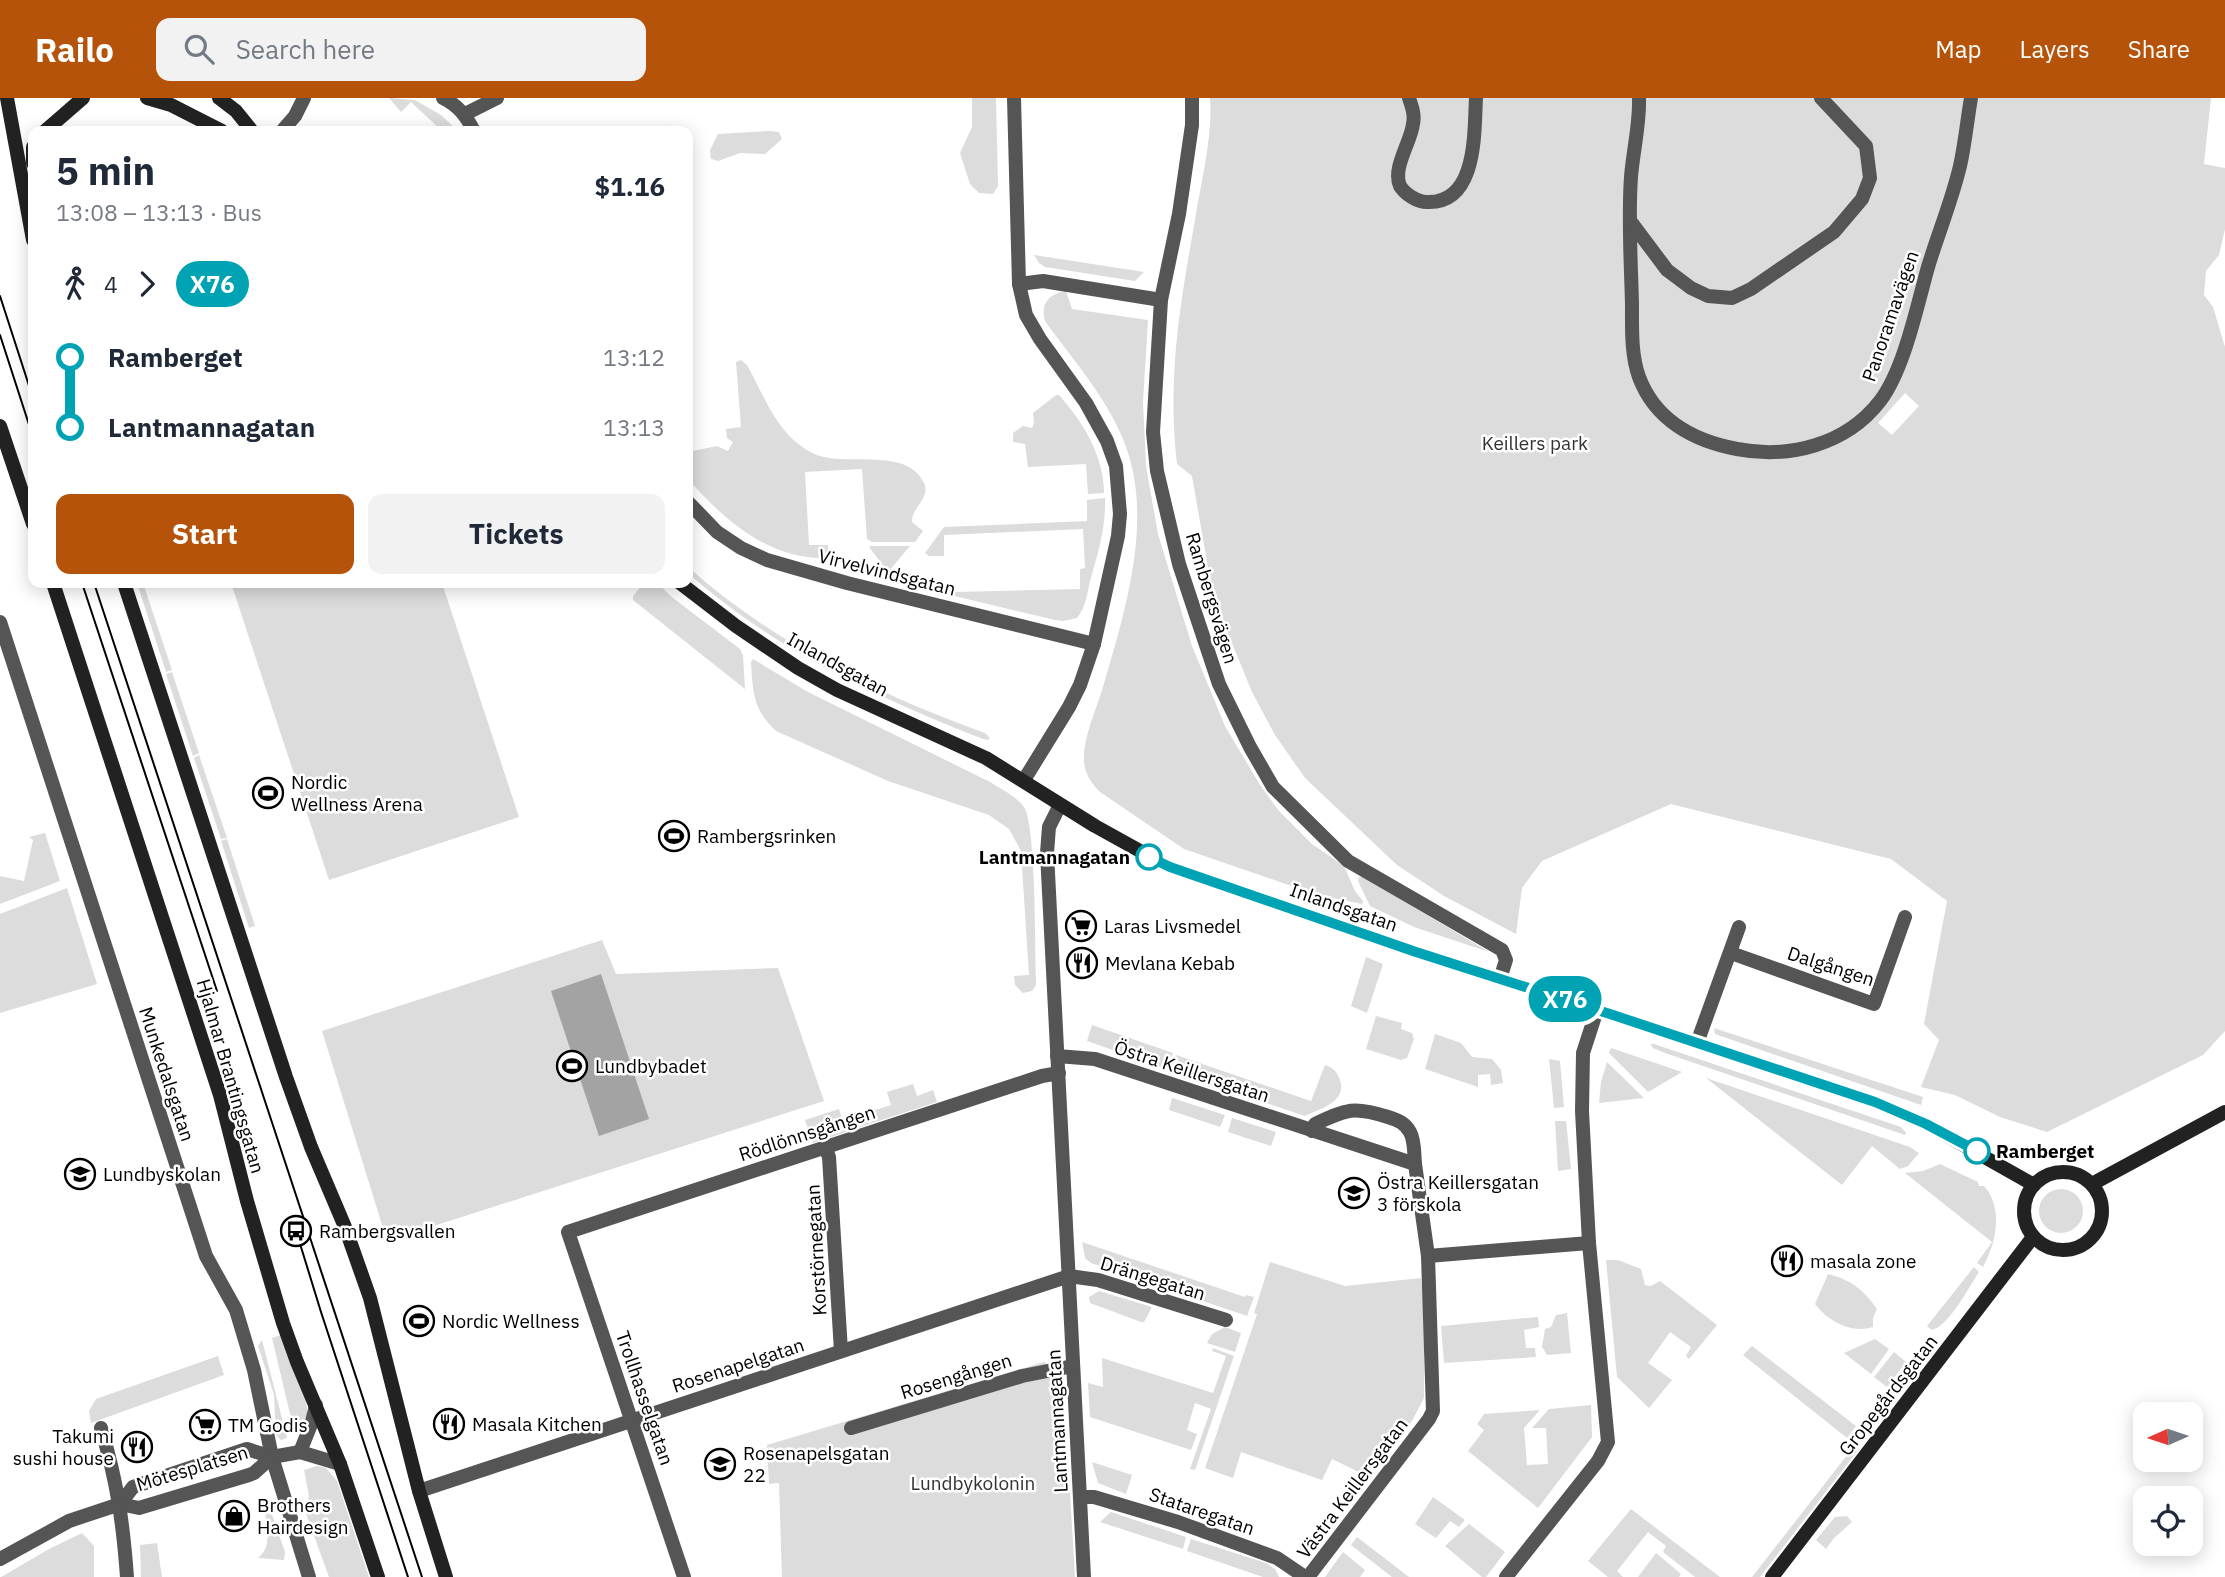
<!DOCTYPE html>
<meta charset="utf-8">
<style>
body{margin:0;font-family:"IBM Plex Sans",sans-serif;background:#f2f2f3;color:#1f2937;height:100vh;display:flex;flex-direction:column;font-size:26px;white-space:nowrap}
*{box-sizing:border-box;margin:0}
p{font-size:23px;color:#747a83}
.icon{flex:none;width:38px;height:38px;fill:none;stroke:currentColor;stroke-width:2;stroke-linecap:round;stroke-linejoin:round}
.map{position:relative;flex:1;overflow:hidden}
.side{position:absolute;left:28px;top:28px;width:665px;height:462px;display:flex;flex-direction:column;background:#fff;border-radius:14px;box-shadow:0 4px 18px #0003}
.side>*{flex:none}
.badge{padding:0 14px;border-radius:23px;font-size:24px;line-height:46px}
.needle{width:46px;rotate:267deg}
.fabs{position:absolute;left:2133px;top:1304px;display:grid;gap:14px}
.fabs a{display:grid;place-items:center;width:70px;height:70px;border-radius:14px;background:#fff;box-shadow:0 4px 18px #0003;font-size:35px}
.map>.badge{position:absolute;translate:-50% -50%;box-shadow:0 0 0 4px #fff}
.legs{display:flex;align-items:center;gap:10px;height:77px;padding:0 28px;font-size:23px}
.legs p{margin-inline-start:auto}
.overview{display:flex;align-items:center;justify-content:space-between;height:119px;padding:0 28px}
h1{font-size:38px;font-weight:700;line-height:52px}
.button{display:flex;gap:14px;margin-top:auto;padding:14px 28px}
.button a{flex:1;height:80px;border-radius:14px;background:#b45309;color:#fff;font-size:28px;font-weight:700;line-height:80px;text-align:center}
.button a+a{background:#f2f2f3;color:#1f2937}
ul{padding:0 28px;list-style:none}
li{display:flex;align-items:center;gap:24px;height:70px;font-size:26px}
li i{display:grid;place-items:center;width:10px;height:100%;margin:0 9px;background:currentColor}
li i::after{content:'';width:18px;height:18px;margin:-9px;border:5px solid;border-radius:50%;background:#fff}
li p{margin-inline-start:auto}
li:first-child i{background:linear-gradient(#0000 50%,currentColor 0)}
li:last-child i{background:linear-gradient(currentColor 50%,#0000 0)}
header{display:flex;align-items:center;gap:42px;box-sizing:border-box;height:98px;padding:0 35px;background:#b45309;color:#fff}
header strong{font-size:33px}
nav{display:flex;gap:38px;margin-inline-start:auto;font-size:24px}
.search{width:490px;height:63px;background:#f2f2f3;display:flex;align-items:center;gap:18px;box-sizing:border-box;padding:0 24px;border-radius:14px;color:#747a83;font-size:26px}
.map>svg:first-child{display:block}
</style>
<header>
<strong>Railo</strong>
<div class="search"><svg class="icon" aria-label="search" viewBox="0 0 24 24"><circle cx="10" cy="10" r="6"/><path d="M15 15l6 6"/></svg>Search here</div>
<nav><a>Map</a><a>Layers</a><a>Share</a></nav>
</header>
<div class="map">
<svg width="2225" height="1479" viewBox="0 0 2225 1479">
<rect width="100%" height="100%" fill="#fff"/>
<g fill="#dcdcdc" fill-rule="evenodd">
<polygon points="389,0 415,2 441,17 458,33 442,33 411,4 401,14"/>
<polygon points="972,0 996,0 998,88 993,96 979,95 970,86 960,55 972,29"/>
<path d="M1210,0H2211L2204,66L2225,70V131L2219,157L2206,173L2204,197L2213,209L2225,249V933L2203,957L2047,1034L2000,1019L1955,997L1921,989L1939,942L1924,926L1947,803L1891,761L1671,706L1542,763L1522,790L1516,836L1444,798L1397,767L1305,680L1275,637L1252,594L1227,533L1209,475L1192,378L1177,366C1167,278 1180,207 1195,122C1201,84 1213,38 1210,0ZM1905,295L1919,308L1892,337L1878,325Z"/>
<polygon points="769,33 779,34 782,41 765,56 740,55 718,63 711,61 710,52 718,36"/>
<polygon points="1034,157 1144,174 1135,183 1045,169 1039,165"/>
<path d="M1066,193L1072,211L1148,222L1143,304L1146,368L1158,436L1192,548L1225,628L1260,687L1279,713L1312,746L1344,768L1355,793L1363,803L1362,806L1318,797L1184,751L1100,694C1091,685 1084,675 1084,661C1083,641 1097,609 1103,589C1122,524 1146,447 1134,379C1124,318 1080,272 1045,223C1040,205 1049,196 1066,193Z"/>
<path d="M741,262L747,267C762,293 774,329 800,347C807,353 815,357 824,359C853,366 909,351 924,385C931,400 911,410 912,424L923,433L915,444H872L867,441L862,371L805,374L809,447H828L829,460C770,463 724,422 688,381V354L717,348L728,353L733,344L727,340L726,331L741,329L736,264Z"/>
<path d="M1056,297H1059C1083,324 1104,358 1104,395L1088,396L1086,366L1028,369L1025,346L1013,344V335L1023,328L1032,330L1034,325L1033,315Z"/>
<path d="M1105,400C1106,430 1098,455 1090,483C1087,496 1086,509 1077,520L1063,523L1055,522L925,491L947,490L948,494H955L1080,491V471L1085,470L1083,431L944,437V458H929L925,455L944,429L1087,423V402Z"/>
<polygon points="871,448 910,448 888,474 869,449"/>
<path d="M688,469C775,546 877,596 985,635L990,640L988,642L983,641C876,599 775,552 688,475Z"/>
<polygon points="137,485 143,485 172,572 166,574"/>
<polygon points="242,485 442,485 519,719 329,782 232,488"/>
<polygon points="644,485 657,485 673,500 740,551 743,557 745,591 633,502 633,498"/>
<path d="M753,561L808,594L990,684C1001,691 1016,698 1024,709C1036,727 1035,851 1036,880V887L1032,893L1023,895L1015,887L1014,878L1029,877L1021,753L1009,731L989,717L888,683L776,633C753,611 753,595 751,564Z"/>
<polygon points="172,574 199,655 193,658 166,576"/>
<polygon points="199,657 227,740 221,741 194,660"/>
<polygon points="45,735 60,783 0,806 0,778 24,783 33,742 29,739"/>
<polygon points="227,741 255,828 249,830 221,743"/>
<polygon points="1359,779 1363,779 1489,854 1414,829 1370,808 1358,783"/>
<polygon points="67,790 97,886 0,915 0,816"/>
<polygon points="602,842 616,876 778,870 824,1003 387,1143 322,933"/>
<polygon points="1366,859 1383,866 1367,915 1351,908"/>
<polygon points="1376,918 1402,925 1401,931 1412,935 1414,941 1407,960 1401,962 1366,951"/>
<polygon points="1092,927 1173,955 1167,971 1087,943"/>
<polygon points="1714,930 1923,999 1921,1007 1715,936"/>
<polygon points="1435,936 1461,945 1472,959 1492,961 1501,972 1503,985 1491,987 1490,976 1478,977 1478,989 1425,971"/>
<polygon points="1650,946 1654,946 1892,1026 1901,1029 1906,1035 1905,1037 1665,955 1653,950"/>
<polygon points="1611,950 1682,974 1648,994 1609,955"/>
<path d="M1176,957L1311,1003L1325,967C1334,970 1337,974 1340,982C1347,1004 1320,1011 1305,1018L1171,973Z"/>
<polygon points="1549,961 1560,963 1564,1009 1554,1010"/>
<polygon points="1607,964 1644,1000 1599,1005 1601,984"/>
<polygon points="1706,980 1910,1049 1919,1055 1908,1068 1900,1071 1872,1048 1842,1087"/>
<polygon points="913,986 917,998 933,992 937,1004 857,1030 853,1019 891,1007 887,994"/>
<polygon points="1172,1000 1225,1017 1220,1029 1169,1012"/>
<polygon points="839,1011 846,1034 813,1045 805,1022"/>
<polygon points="1232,1020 1276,1034 1271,1048 1228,1034"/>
<polygon points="1555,1023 1566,1023 1571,1071 1558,1073"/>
<path d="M1940,1066L1978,1084L1979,1088H1984C2004,1110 1996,1146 1983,1169L1977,1165L1992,1144L1905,1075L1923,1073Z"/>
<circle cx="2061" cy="1113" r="22"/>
<polygon points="1082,1144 1245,1199 1246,1197 1254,1199 1247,1218 1091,1165 1085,1160"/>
<polygon points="1606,1162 1618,1162 1641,1171 1645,1187 1651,1188 1660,1183 1717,1227 1689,1261 1686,1258 1691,1249 1670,1234 1648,1265 1672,1282 1649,1310 1617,1279"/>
<polygon points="1270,1164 1345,1188 1421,1180 1424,1211 1424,1300 1412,1323 1369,1379 1332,1361 1322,1382 1241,1354 1233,1380 1205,1370 1257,1216 1254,1215"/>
<path d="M1974,1169L1979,1174C1969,1189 1949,1228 1932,1232L1927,1228Z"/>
<path d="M1828,1176C1850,1181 1864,1192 1877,1211L1873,1220V1229C1851,1236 1828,1223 1815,1206Z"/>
<polygon points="1099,1193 1152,1209 1144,1224 1141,1224 1090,1205 1089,1199"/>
<polygon points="1567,1215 1571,1255 1547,1257 1542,1249 1545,1231 1551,1229 1556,1217"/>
<polygon points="1538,1219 1539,1229 1524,1232 1526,1250 1535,1250 1536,1259 1444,1265 1441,1228"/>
<polygon points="1225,1229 1241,1235 1235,1254 1207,1245 1212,1236"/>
<path d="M281,1237C288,1257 310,1298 307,1318C306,1326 301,1332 295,1337L272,1240Z"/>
<polygon points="1875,1241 1889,1251 1871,1276 1844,1255"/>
<polygon points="262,1242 287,1340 281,1342 276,1337 274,1297 258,1248"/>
<polygon points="1752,1248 1856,1328 1847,1340 1743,1257"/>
<polygon points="1213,1250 1234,1258 1195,1372 1190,1371 1211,1311 1195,1305 1187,1332 1197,1336 1191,1352 1090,1319 1088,1285 1103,1289 1102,1260 1213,1295 1226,1258 1212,1253"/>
<polygon points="1894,1254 1906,1264 1887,1289 1874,1279"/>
<polygon points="218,1258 224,1277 91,1325 89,1313 96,1301"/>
<polygon points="1044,1264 1063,1278 1075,1479 782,1479 779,1385 769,1386 767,1347"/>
<polygon points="1591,1307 1592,1339 1538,1410 1468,1353 1484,1332 1477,1326 1484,1316 1540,1312 1524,1330 1527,1367 1548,1366 1546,1330 1532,1330 1549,1311"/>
<polygon points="1855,1347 1859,1351 1760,1479 1752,1479"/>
<polygon points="1092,1364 1132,1377 1126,1396 1098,1385"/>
<polygon points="317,1368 326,1370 337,1383 369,1479 329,1479 305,1413 309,1398 304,1372"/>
<polygon points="1433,1399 1465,1422 1459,1429 1450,1423 1436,1440 1415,1426"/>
<path d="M268,1405L285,1454L284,1462L258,1460C275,1446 264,1425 265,1407Z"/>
<polygon points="1631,1411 1720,1479 1695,1479 1663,1454 1666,1448 1648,1434 1617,1473 1623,1479 1608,1479 1588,1463"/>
<polygon points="1111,1414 1186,1439 1183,1451 1100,1424"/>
<polygon points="1847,1418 1852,1424 1834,1440 1826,1451 1816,1442 1835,1419"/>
<polygon points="1469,1426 1505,1454 1486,1479 1482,1479 1445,1448"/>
<polygon points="82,1435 94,1448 94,1479 1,1479 49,1451"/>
<polygon points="1357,1439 1409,1479 1392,1479 1356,1451 1351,1447"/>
<polygon points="1191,1441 1266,1465 1275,1471 1279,1479 1263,1479 1187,1453"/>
<polygon points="157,1445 162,1479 141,1479 140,1447"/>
<polygon points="1343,1454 1365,1472 1360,1479 1325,1479"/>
<polygon points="1656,1455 1681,1476 1679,1479 1638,1479"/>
</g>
<polygon fill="#a3a3a3" points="601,876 649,1021 599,1038 551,893"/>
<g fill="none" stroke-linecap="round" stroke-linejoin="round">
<g stroke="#555" stroke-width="14">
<path d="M443,0C459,8 466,18 474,33"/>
<polyline points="1014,0 1019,186 1026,217 1040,241 1086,305 1107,343 1116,368 1120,416 1118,438 1094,546 1080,587 1069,609 1024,682"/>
<polyline points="1192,0 1192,27 1179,116 1161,202 1153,334 1157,373 1179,466 1219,586 1250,649 1273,689 1348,763 1502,852 1506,862 1500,881"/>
<path d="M1409,0C1412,9 1415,17 1413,26C1411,44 1392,70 1400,88C1405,96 1417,104 1427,104C1478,106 1474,33 1476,0"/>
<path d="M1639,0C1640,26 1633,53 1631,79C1628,121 1631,164 1632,206C1632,230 1631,257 1639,279C1655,322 1694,343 1737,351C1789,361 1846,347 1880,303C1904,272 1917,208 1928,169C1938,136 1952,102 1960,68C1965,46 1967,23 1971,0"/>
<polyline points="465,16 497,0"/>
<polyline points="282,33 295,18 304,0"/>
<polyline points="1631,124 1667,172 1691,190 1708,198 1732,200 1751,191 1834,134 1862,101 1870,80 1866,48 1821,0"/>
<polyline points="1019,186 1043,183 1161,202"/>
<polyline points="688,404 717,434 741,450 767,462 847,485 1094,546"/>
<polyline points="0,524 206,1158 236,1212 254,1272 272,1359 309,1479"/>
<polyline points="1060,707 1049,729 1047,755 1084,1479"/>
<polyline points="1731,855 1874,906 1905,819"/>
<polyline points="1697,945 1739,829"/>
<polyline points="1057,958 1095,961 1415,1066 1428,1158 1433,1313 1429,1321 1308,1479"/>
<path d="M1312,1033L1315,1026C1347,1011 1354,1008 1388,1019C1398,1022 1405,1025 1410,1034C1415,1043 1414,1056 1415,1066"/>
<polyline points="825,1049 829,1059 841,1253"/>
<polyline points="1428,1158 1589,1145"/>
<path d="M101,1330C117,1383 123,1424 127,1479"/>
<polyline points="851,1330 1022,1278 1073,1268"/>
<polyline points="300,1354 312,1324 316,1307"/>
<polyline points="419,1393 1069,1178 1098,1182 1226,1222"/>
<polyline points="1081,1399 1094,1399 1178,1424 1277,1460 1305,1479"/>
<polyline points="120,1406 133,1389 247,1351 272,1359 300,1354 340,1366"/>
<polyline points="120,1406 139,1410 249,1377 254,1375 272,1359"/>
<polyline points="0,1461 69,1423 120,1406"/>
<polyline points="684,1479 568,1134 1042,978 1059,975"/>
<polyline points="1506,1479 1598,1363 1608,1344 1589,1145 1582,1013 1583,955 1597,912"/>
</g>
<g stroke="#222" stroke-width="14">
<polyline points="7,0 33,142"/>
<polyline points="147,0 171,7 222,33"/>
<polyline points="219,0 236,13 252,33"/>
<polyline points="45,33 83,0"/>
<polyline points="33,49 33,65"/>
<polyline points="0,328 33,426"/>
<polyline points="53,485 220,997 247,1103 283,1225 297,1264 340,1366 378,1479"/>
<polyline points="124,485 286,979 311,1049 345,1129 370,1200 419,1393 446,1479"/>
<polyline points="680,485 736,528 798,570 837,592 986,660 1095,728 1169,769 1416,854 1610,916 1875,1004 1926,1026 2034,1087"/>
<circle cx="2063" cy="1113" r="39"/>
<polyline points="2092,1086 2225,1014"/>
<polyline points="1772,1479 2033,1139"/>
</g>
<g stroke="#000" stroke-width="2">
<polyline points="0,198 33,300"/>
<polyline points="0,237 33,339"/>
<polyline points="82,485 217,893"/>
<polyline points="94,485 422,1479"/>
<polyline points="297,1136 321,1214 408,1479"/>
</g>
</g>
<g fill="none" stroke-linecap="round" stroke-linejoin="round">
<g stroke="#fff" stroke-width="16">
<polyline id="line-1" points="1149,759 1170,769 1416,854 1610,916 1875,1004 1926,1026 1977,1053"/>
</g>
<use href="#line-1" stroke="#00a3b4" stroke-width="10"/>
</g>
<defs>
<g id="stadium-ring" transform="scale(1.575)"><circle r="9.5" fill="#fff" stroke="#000" stroke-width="1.5"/><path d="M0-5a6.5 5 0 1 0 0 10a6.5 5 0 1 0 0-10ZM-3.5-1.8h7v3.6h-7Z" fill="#000"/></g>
<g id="supermarket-ring" transform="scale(1.575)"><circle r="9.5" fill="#fff" stroke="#000" stroke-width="1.5"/><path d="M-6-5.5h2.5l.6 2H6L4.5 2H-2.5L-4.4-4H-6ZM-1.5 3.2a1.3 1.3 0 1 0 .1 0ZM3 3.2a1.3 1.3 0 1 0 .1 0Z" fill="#000"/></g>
<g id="restaurant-ring" transform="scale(1.575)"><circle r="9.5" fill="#fff" stroke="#000" stroke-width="1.5"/><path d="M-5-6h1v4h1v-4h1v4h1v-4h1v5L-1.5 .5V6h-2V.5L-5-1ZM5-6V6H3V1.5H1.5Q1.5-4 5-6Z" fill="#000"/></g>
<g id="school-ring" transform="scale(1.575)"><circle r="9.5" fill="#fff" stroke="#000" stroke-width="1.5"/><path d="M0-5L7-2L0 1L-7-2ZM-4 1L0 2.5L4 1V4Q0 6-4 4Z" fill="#000"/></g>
<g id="bus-ring" transform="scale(1.575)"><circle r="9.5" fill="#fff" stroke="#000" stroke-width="1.5"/><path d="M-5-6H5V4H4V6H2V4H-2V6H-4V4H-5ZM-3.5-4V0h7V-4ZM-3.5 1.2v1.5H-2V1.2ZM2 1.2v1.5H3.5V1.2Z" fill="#000"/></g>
<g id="shop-ring" transform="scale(1.575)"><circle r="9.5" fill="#fff" stroke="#000" stroke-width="1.5"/><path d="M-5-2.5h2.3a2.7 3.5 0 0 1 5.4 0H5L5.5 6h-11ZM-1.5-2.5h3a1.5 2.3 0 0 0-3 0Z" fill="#000"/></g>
</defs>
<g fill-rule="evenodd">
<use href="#stadium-ring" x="268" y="695"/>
<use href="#stadium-ring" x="674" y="738"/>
<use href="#supermarket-ring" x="1081" y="828"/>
<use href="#restaurant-ring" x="1082" y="865"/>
<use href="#stadium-ring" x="572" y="968"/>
<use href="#school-ring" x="80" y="1076"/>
<use href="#school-ring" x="1354" y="1095"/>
<use href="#bus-ring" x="296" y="1133"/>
<use href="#restaurant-ring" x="1787" y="1163"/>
<use href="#stadium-ring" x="419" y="1223"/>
<use href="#restaurant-ring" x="449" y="1326"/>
<use href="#supermarket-ring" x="205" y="1327"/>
<use href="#restaurant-ring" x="137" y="1349"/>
<use href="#school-ring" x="720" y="1366"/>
<use href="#shop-ring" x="234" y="1418"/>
</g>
<g fill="#fff" stroke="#00a3b4" stroke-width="3.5">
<circle cx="1149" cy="759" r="12"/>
<circle cx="1977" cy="1053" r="12"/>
</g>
<g text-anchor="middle" stroke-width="5" stroke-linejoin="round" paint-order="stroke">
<g font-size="19" fill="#000" stroke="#fff">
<text transform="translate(1890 218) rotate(-71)" y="7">Panoramavägen</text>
<text transform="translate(887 474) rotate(14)" y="7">Virvelvindsgatan</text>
<text transform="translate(1212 500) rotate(73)" y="7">Rambergsvägen</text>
<text transform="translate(838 566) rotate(29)" y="7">Inlandsgatan</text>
<text transform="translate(1344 809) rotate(19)" y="7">Inlandsgatan</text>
<text transform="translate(1831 868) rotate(18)" y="7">Dalgången</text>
<text transform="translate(1192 973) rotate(18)" y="7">Östra Keillersgatan</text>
<text transform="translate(167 976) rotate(72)" y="7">Munkedalsgatan</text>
<text transform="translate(231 978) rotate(74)" y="7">Hjalmar Brantingsgatan</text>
<text transform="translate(807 1035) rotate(-18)" y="7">Rödlönnsgången</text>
<text transform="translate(816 1152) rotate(-93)" y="7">Korstörnegatan</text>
<text transform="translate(1153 1180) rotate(17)" y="7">Drängegatan</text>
<text transform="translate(738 1267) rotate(-18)" y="7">Rosenapelgatan</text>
<text transform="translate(956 1278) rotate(-17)" y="7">Rosengången</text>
<text transform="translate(1888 1297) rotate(-52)" y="7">Gropegårdsgatan</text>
<text transform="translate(645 1300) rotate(71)" y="7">Trollhasselgatan</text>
<text transform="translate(1057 1323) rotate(-93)" y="7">Lantmannagatan</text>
<text transform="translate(192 1370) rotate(-17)" y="7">Mötesplatsen</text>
<text transform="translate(1352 1390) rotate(-53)" y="7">Västra Keillersgatan</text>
<text transform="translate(1202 1413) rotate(19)" y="7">Stataregatan</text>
</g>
<g font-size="19" fill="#333" stroke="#fff">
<text x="1535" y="352">Keillers park</text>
<text x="973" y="1392">Lundbykolonin</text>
</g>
<g font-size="19" fill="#000" stroke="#fff" text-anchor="start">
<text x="291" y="691">Nordic<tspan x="291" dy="22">Wellness Arena</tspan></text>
<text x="697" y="745">Rambergsrinken</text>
<text x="1104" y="835">Laras Livsmedel</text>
<text x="1105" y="872">Mevlana Kebab</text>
<text x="595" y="975">Lundbybadet</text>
<text x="103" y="1083">Lundbyskolan</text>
<text x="1377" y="1091">Östra Keillersgatan<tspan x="1377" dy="22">3 förskola</tspan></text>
<text x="319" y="1140">Rambergsvallen</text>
<text x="1810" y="1170">masala zone</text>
<text x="442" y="1230">Nordic Wellness</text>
<text x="472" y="1333">Masala Kitchen</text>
<text x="228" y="1334">TM Godis</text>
<text x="114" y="1345" text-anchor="end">Takumi<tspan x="114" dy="22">sushi house</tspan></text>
<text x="743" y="1362">Rosenapelsgatan<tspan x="743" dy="22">22</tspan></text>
<text x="257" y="1414">Brothers<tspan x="257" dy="22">Hairdesign</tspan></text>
</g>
<g font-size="19" font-weight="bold" fill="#000" stroke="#fff" text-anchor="end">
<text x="1130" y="766">Lantmannagatan</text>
<text x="1996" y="1060" text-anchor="start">Ramberget</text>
</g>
</g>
</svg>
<div class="fabs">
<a><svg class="needle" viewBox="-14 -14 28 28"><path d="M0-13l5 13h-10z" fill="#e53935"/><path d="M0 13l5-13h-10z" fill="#747a83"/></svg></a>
<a><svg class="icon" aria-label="locate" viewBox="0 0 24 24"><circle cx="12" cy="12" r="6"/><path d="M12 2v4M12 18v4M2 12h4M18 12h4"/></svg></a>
</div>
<b class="badge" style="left:1565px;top:901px;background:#00a3b4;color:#fff">X76</b>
<section class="side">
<div class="overview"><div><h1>5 min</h1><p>13:08 – 13:13 · Bus</p></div><b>$1.16</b></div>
<div class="legs"><svg class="icon" aria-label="walk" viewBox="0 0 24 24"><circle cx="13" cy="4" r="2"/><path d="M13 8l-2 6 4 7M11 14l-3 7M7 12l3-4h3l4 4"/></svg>4<svg class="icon" aria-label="forward" viewBox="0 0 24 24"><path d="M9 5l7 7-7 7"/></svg><b class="badge" style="background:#00a3b4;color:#fff">X76</b></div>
<ul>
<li><i style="color:#00a3b4"></i><b>Ramberget</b><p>13:12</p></li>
<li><i style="color:#00a3b4"></i><b>Lantmannagatan</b><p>13:13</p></li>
</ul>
<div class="button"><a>Start</a><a>Tickets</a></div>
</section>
</div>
